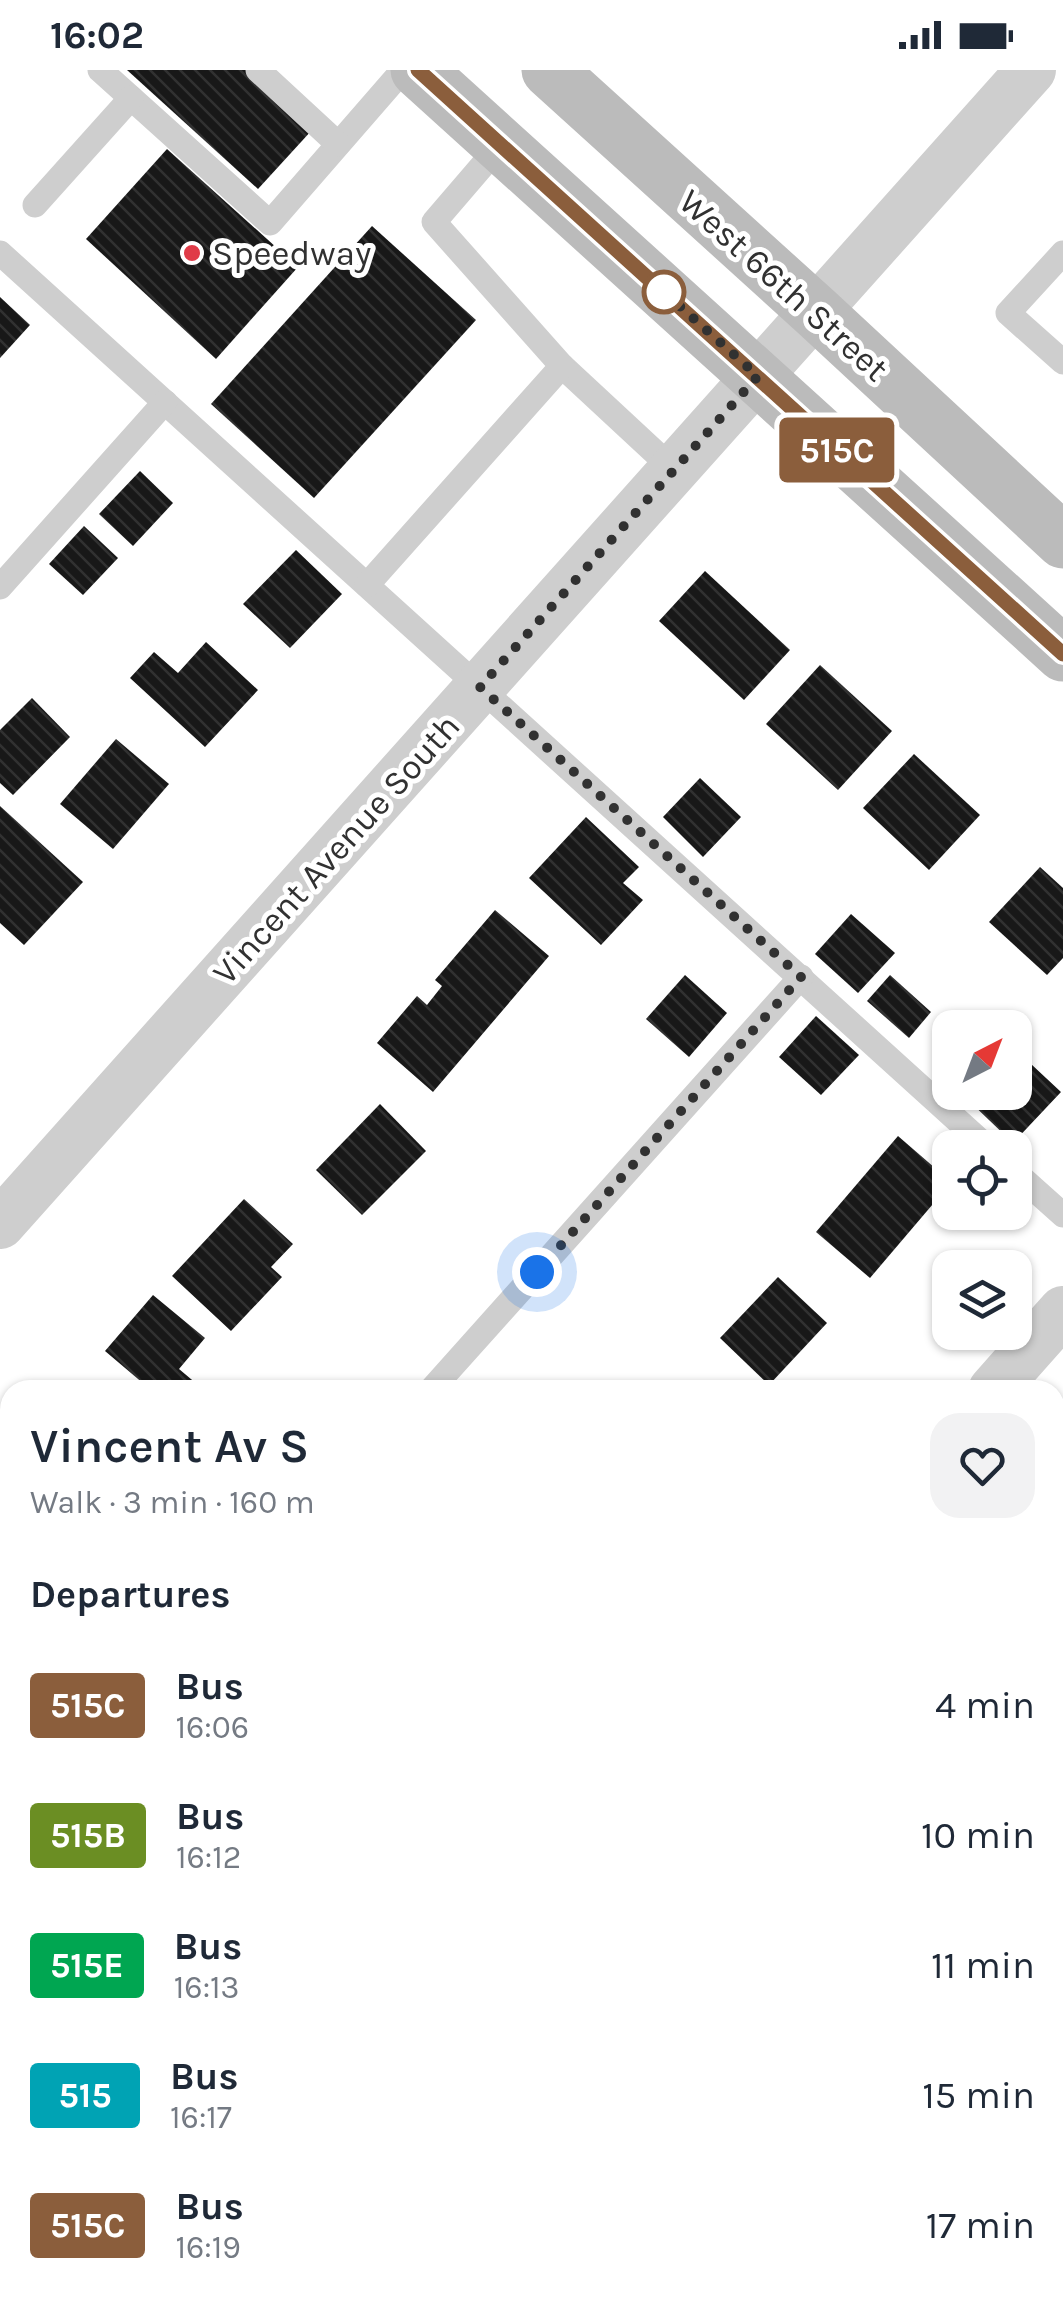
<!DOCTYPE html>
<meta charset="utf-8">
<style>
body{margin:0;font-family:Karla,sans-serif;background:#f2f2f3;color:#1f2937;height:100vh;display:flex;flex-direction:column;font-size:38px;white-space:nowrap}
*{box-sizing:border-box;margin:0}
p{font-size:32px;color:#747a83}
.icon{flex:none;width:55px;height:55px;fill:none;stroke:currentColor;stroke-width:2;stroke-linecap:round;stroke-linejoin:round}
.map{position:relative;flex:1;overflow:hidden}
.side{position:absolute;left:0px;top:1310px;width:1065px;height:932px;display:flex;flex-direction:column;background:#fff;border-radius:30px 30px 0 0;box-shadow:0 2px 8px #0004}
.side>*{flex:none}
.badge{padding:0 20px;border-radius:8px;font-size:35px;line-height:65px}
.needle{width:65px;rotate:42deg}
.fabs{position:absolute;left:932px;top:940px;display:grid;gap:20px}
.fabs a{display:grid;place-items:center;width:100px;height:100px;border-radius:20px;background:#fff;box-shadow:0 2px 8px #0004;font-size:50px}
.you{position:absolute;width:50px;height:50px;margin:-25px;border:8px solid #fff;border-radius:50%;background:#1a73e8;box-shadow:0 0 0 15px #1a73e833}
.map>.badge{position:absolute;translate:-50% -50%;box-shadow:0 0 0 5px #fff}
h2{padding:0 30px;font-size:38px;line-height:90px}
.round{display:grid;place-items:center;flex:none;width:105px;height:105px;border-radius:30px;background:#f2f2f3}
.head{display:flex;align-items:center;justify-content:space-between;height:170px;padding:0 30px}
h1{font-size:48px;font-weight:600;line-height:75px}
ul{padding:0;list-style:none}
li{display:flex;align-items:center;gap:30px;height:130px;padding:0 30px}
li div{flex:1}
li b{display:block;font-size:38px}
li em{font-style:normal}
li .badge{min-width:110px;font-weight:700;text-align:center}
.status{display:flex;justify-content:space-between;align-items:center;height:70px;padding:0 50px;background:#fff;direction:ltr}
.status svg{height:28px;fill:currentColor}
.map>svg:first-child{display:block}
</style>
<div class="status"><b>16:02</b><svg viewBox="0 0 49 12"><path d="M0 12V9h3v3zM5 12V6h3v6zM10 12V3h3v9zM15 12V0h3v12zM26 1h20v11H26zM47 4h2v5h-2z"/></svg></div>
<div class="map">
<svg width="1063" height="2241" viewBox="0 0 1063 2241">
<defs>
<pattern id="building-back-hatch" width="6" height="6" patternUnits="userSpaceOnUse" patternTransform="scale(2.5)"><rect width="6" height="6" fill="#181818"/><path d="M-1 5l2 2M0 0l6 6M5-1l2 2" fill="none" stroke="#313131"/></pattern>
</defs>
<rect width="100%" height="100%" fill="#fff"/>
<polygon fill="#e7eddf" points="233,2232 339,2233 349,2241 225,2241"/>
<g fill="url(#building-back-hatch)">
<polygon points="127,0 247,0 312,60 258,119"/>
<polygon points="167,79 298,197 216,289 86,169"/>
<polygon points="372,156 476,250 314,428 211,334"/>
<polygon points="0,227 30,255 0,288"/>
<polygon points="140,401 173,433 133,476 99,444"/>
<polygon points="84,456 118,488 83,525 49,494"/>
<polygon points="296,480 342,524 290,578 243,534"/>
<polygon points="705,501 790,580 744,630 659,551"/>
<polygon points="206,572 258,620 205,677 130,608 154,582 178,603"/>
<polygon points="820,595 892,661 838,720 766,654"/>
<polygon points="32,628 70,667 13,725 0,713 0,660"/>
<polygon points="116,669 169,714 113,779 60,734"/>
<polygon points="914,684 980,745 929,800 863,738"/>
<polygon points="700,708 741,747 703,787 663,747"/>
<polygon points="0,736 83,812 24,875 0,853"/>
<polygon points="586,747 639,797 623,813 643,830 601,875 529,808"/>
<polygon points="1040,797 1063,818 1063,888 1047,905 989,852"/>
<polygon points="495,840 549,886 433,1022 377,973 417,926 427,935 442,916 435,910"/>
<polygon points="851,844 895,883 858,923 815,884"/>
<polygon points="685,905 727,943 689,987 646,949"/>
<polygon points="890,905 931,942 909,968 867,931"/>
<polygon points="816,946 859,985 821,1025 779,987"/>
<polygon points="1015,979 1061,1022 1013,1073 965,1027 970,1022 1015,1022"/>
<polygon points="380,1034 426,1081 362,1145 316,1100"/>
<polygon points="898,1066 950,1111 950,1114 870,1208 816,1162"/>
<polygon points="244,1129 293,1174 271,1197 282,1207 231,1261 172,1206"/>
<polygon points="778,1207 827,1253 769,1315 720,1268"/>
<polygon points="153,1225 205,1268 179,1299 204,1320 151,1320 105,1281"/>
<polygon points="1055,1557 1063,1564 1063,1671 1055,1681"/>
<polygon points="0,1640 10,1650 10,1689 0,1699"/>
<polygon points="1063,1902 1063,1940 1055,1933 1055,1910"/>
<polygon points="4,2026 10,2032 10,2130 0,2121 0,2031"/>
<polygon points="0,2144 10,2153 10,2172 0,2184"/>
<polygon points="1055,2215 1063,2223 1063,2241 986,2241 994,2232 1055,2232"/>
<polygon points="568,2232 624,2232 616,2241 577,2241"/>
<polygon points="763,2232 821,2232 825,2236 821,2241 756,2241"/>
</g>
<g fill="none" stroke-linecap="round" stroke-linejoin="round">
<g stroke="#cecece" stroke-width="25">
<polyline points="100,0 270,153 403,0"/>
<polyline points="258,0 338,74"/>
<polyline points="35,135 131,28"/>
<polyline points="0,183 988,1078"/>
<polyline points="1063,183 1008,243 1063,292"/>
<polyline points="562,296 674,400"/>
<polyline points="367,515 562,296 434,152 501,74"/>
<polyline points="0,517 165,332"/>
<polyline points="1015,1102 1063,1145"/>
<polyline points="431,1320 801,907"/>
<polyline points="0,1801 10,1790"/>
<polyline points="1055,1892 1063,1884"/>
<polyline points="737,2241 745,2232"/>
</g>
<g stroke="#cecece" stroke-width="50">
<polyline points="0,1154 1031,0"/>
<polyline points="993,1320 1063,1241"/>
<polyline points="0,1869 10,1878"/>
<polyline points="401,2232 410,2241"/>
<polyline points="169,2241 177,2232"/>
</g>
<g stroke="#bbb" stroke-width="55">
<polyline points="418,0 1063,584"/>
<polyline points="549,0 816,242 1063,471"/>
</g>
</g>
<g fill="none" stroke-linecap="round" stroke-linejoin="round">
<g stroke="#fff" stroke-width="22">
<polyline id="line" points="418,0 1063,584"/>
</g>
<use href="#line" stroke="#8b5e3c" stroke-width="15"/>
<polyline stroke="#313131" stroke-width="10" stroke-dasharray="0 18" points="537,1202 801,907 480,617 758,306 664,222"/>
</g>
<circle fill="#e03b48" stroke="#fff" stroke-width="4" cx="192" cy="183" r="10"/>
<circle fill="#fff" stroke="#8b5e3c" stroke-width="5" cx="664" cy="222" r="20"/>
<g text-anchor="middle" stroke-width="10" stroke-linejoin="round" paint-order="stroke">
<g font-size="35" fill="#313131" stroke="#fff" text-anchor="start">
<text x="212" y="195">Speedway</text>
</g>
<g font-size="35" fill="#313131" stroke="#fff">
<text transform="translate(784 215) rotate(42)" y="12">West 66th Street</text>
<text transform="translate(336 779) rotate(-48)" y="12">Vincent Avenue South</text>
</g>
</g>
</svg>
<div class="fabs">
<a><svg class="needle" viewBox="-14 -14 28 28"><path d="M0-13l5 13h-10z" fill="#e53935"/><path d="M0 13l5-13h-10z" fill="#747a83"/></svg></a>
<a><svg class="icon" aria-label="locate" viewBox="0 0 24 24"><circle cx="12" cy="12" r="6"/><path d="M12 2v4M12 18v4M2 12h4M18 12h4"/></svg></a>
<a><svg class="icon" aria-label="layers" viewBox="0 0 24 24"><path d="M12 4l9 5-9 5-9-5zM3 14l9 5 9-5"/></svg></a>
</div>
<div class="you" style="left:537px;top:1202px"></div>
<b class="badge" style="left:837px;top:380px;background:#8b5e3c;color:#fff">515C</b>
<section class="side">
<div class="head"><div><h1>Vincent Av S</h1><p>Walk · 3 min · 160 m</p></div><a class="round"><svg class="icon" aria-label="heart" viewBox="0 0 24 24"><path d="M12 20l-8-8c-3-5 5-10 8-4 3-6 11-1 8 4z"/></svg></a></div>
<h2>Departures</h2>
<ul>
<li><span class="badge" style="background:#8b5e3c;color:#fff">515C</span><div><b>Bus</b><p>16:06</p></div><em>4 min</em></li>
<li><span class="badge" style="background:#6b8e23;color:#fff">515B</span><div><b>Bus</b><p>16:12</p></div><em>10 min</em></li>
<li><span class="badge" style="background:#00a651;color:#fff">515E</span><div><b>Bus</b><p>16:13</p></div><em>11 min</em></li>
<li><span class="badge" style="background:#00a3b4;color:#fff">515</span><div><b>Bus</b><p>16:17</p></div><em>15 min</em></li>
<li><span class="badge" style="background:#8b5e3c;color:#fff">515C</span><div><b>Bus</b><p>16:19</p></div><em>17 min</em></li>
</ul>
</section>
</div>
